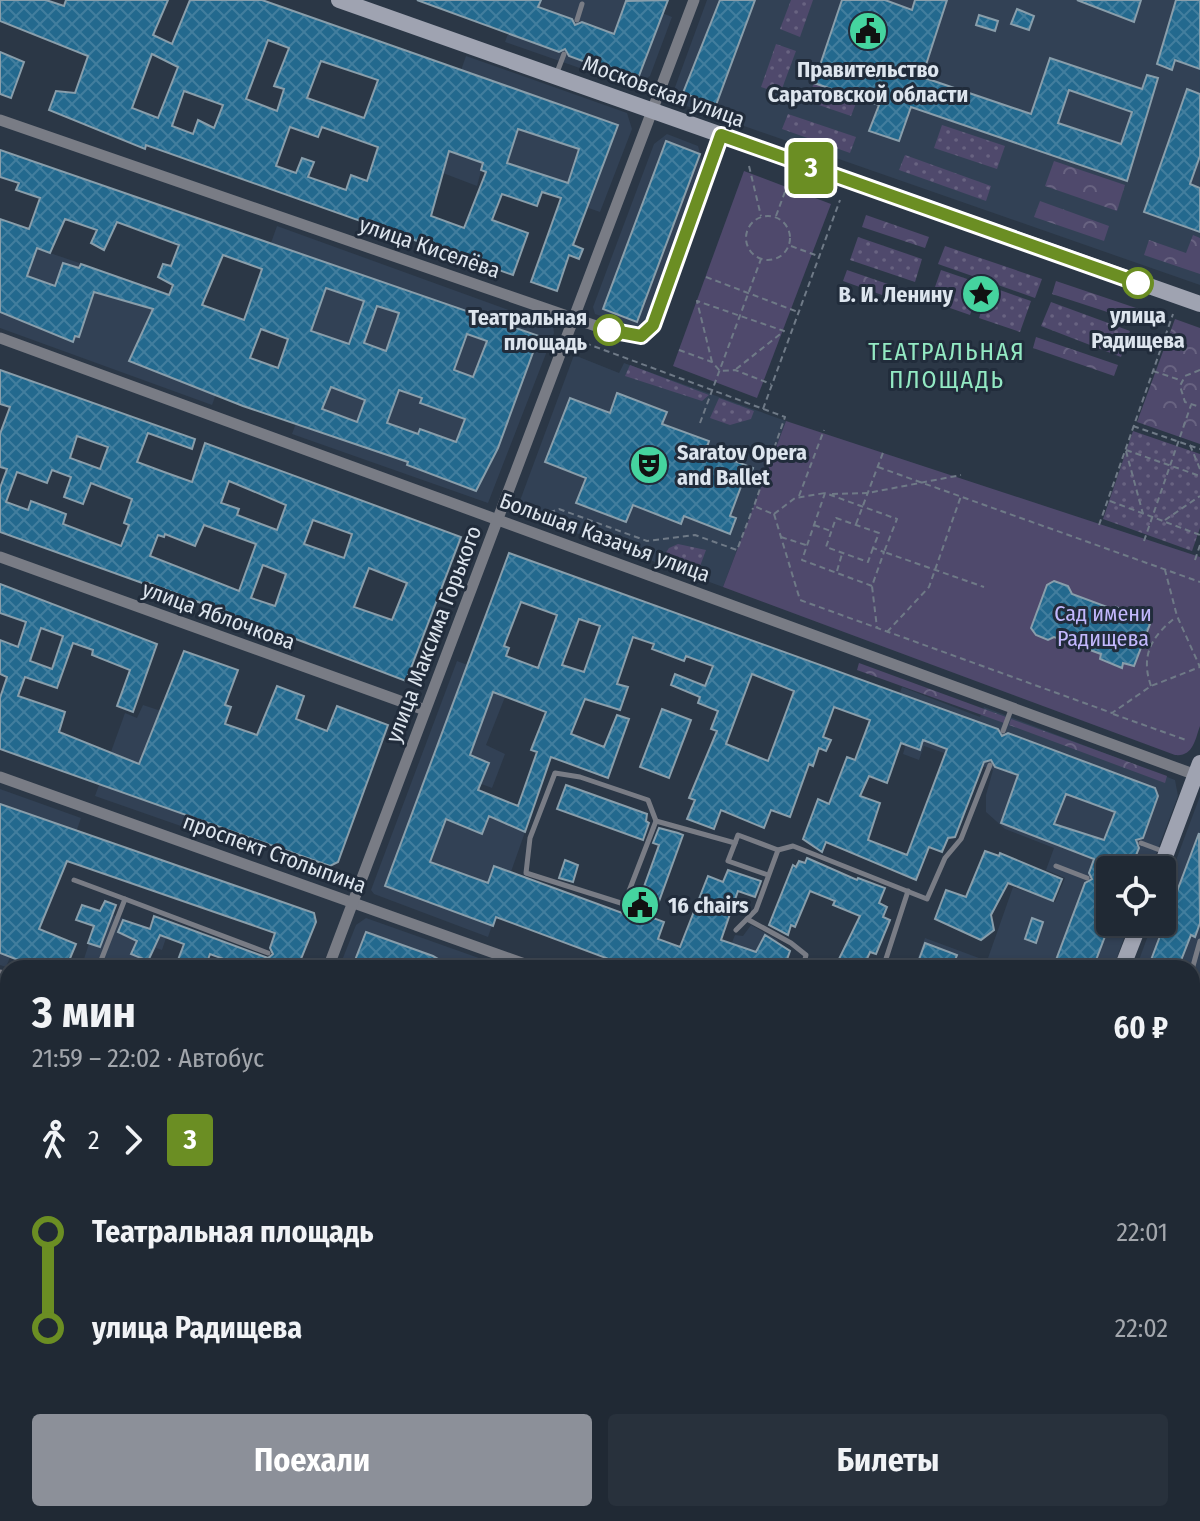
<!DOCTYPE html>
<html lang="ru">
<meta charset="utf-8">
<style>
body{margin:0;font-family:"Fira Sans Condensed",sans-serif;background:#28313c;color:#f1f3f6;height:100vh;display:flex;flex-direction:column;font-size:30px;white-space:nowrap}
*{box-sizing:border-box;margin:0}
p{font-size:26px;color:#a2a6ac}
.icon{flex:none;width:44px;height:44px;fill:none;stroke:currentColor;stroke-width:2;stroke-linecap:round;stroke-linejoin:round}
.map{position:relative;flex:1;overflow:hidden}
.side{position:absolute;left:0px;top:960px;width:1200px;height:562px;display:flex;flex-direction:column;background:#202934;border-radius:24px 24px 0 0;box-shadow:0 2px 6px #0004,0 0 0 2px #3d454f}
.side>*{flex:none}
.badge{padding:0 16px;border-radius:6px;font-size:28px;line-height:52px}
.controls{position:absolute;left:1096px;top:856px;display:grid;gap:16px}
.controls a{display:grid;place-items:center;width:80px;height:80px;border-radius:8px;background:#202934;box-shadow:0 2px 6px #0004,0 0 0 2px #3d454f;font-size:40px}
.map>.badge{position:absolute;translate:-50% -50%;box-shadow:0 0 0 4px #fff}
.legs{display:flex;align-items:center;gap:12px;height:88px;padding:0 32px;font-size:26px}
.legs p{margin-inline-start:auto}
.summary{display:flex;align-items:center;justify-content:space-between;height:136px;padding:0 32px}
h1{font-size:44px;font-weight:700;line-height:60px}
.action{display:flex;gap:16px;margin-top:auto;padding:16px 32px}
.action a{flex:1;height:92px;border-radius:8px;background:#8c9099;color:#fff;font-size:32px;font-weight:700;line-height:92px;text-align:center}
.action a+a{background:#28313c;color:#f1f3f6}
ul{padding:0 32px;list-style:none}
li{display:flex;align-items:center;gap:28px;height:96px;font-size:30px}
li i{display:grid;place-items:center;width:12px;height:100%;margin:0 10px;background:currentColor}
li i::after{content:'';width:20px;height:20px;margin:-10px;border:6px solid;border-radius:50%;background:#202934}
li p{margin-inline-start:auto}
li:first-child i{background:linear-gradient(#0000 50%,currentColor 0)}
li:last-child i{background:linear-gradient(currentColor 50%,#0000 0)}
.map>svg:first-child{display:block}
</style>
<div class="map">
<svg width="1200" height="1521" viewBox="0 0 1200 1521">
<defs>
<pattern id="grass-dots" width="8" height="8" patternUnits="userSpaceOnUse" patternTransform="scale(2)"><rect width="8" height="8" fill="#4f496c"/><path d="M2 2h.1M6 6h.1" fill="none" stroke="#686381" stroke-width="1.8" stroke-linecap="round"/></pattern>
<pattern id="forest-crowns" width="20" height="18" patternUnits="userSpaceOnUse" patternTransform="scale(2)"><rect width="20" height="18" fill="#4f496c"/><path d="M2 6a3 3 0 1 1 6 0M12 15a3 3 0 1 1 6 0" fill="none" stroke="#686381"/></pattern>
<pattern id="building-cross-hatch" width="8" height="8" patternUnits="userSpaceOnUse" patternTransform="scale(2)"><rect width="8" height="8" fill="#23698e"/><path d="M0 0l8 8M0 8l8-8" fill="none" stroke="#427e9e"/></pattern>
</defs>
<rect width="100%" height="100%" fill="#2b3746"/>
<g fill="#324155">
<polygon points="520,0 630,0 672,17 650,76 634,87 505,42"/>
<polygon points="707,0 1200,0 1200,285 675,102 674,90"/>
<polygon points="466,56 627,113 632,129 600,212 481,171 477,186 427,167"/>
<polygon points="667,134 698,146 705,170 649,319 637,328 595,314 593,307 654,144"/>
<polygon points="277,226 553,326 554,333 488,503 292,434 322,352 286,339 242,324 212,405 0,328 0,236 244,319"/>
<polygon points="574,355 619,373 624,363 786,421 723,587 519,512 518,506"/>
<polygon points="457,661 499,677 502,679 497,694 505,697 486,745 505,754 492,788 471,780 461,804 525,832 488,937 374,894 371,890"/>
<polygon points="902,687 980,717 984,707 1175,780 1178,796 1150,870 1110,870 1110,922 1130,922 1113,968 914,968 925,938 987,961 1013,887 1055,902 1065,878 1046,870 1054,848 1005,829 986,812 986,795 993,770 924,746 919,760 903,754 907,740 887,726"/>
<polygon points="143,705 254,742 218,839 95,796 125,713 137,718"/>
<polygon points="0,789 81,818 55,893 38,887 6,967 0,965"/>
<polygon points="1200,796 1200,1113 1192,1110 1192,968 1136,968 1153,922 1162,922 1162,898"/>
<polygon points="100,910 167,935 162,950 156,948 145,968 81,968"/>
<polygon points="366,918 507,968 339,968 356,925"/>
<polygon points="751,925 778,940 767,968 693,968 731,945 735,935 743,936"/>
<polygon points="216,1514 357,1514 354,1521 213,1521"/>
<polygon points="544,1514 717,1514 715,1521 541,1521"/>
</g>
<g fill="url(#grass-dots)">
<polygon points="791,0 813,0 800,37 780,29"/>
<polygon points="776,44 796,51 780,94 761,87"/>
<polygon points="814,83 858,98 851,116 807,101"/>
<polygon points="788,114 856,137 850,153 782,129"/>
<polygon points="942,125 1005,146 997,169 934,148"/>
<polygon points="905,155 991,186 986,201 899,170"/>
<polygon points="858,237 922,259 915,282 850,260"/>
<polygon points="945,246 1042,279 1035,298 938,264"/>
<polygon points="941,270 973,281 968,297 975,300 970,315 930,301"/>
<polygon points="997,289 1031,301 1020,332 979,318 984,303 992,305"/>
<polygon points="1051,302 1130,331 1121,357 1041,326"/>
<polygon points="630,365 709,395 702,401 625,376"/>
<polygon points="719,398 754,411 751,419 730,425 710,418"/>
<polygon points="1133,431 1200,454 1200,528 1192,551 1103,519"/>
<polygon points="678,544 706,550 696,577 659,563 669,548"/>
</g>
<g fill="url(#forest-crowns)">
<polygon points="1054,161 1125,185 1117,211 1045,186"/>
<polygon points="1040,201 1109,226 1104,241 1034,217"/>
<polygon points="866,215 929,237 925,248 862,227"/>
<polygon points="1193,235 1200,238 1200,274 1144,255 1149,240 1186,253"/>
<polygon points="847,270 911,292 907,304 843,281"/>
<polygon points="1056,281 1139,309 1135,321 1052,294"/>
<polygon points="1175,319 1200,328 1200,444 1137,422"/>
<polygon points="1036,337 1118,365 1114,376 1033,348"/>
<polygon points="859,663 1006,717 1004,723 857,670"/>
<polygon points="1011,719 1167,776 1165,783 1009,725"/>
</g>
<g fill="#4f496c">
<polygon points="744,171 831,204 757,398 673,366"/>
<path d="M786,421L1200,557V726C1195,740 1193,757 1175,755L723,587Z"/>
<polygon points="1192,1131 1200,1134 1200,1521 938,1521 941,1514 1192,1514"/>
</g>
<g fill="url(#building-cross-hatch)" stroke="#899eab" stroke-width="2" fill-rule="evenodd">
<path d="M0,0H46L64,6L66,0H168L153,35L172,44L190,0H262L618,125L573,245L583,249L579,259L569,255L557,291L531,282L561,198L542,192L537,206L502,194L492,220L528,233L513,275L146,145L145,149L49,110L56,91L75,93L88,56L0,21ZM268,40L289,48L274,86L284,89L277,111L246,99ZM152,54L178,67L158,118L132,108ZM321,61L378,80L364,118L307,98ZM184,91L223,105L214,128L198,120L193,134L172,126ZM290,127L318,137L322,127L378,147L367,181L351,175L346,190L308,177L314,162L302,158L296,173L276,166ZM518,129L579,149L568,183L507,163ZM449,151L483,163L481,170L486,172L464,228L431,216Z"/>
<polygon points="417,0 541,0 538,7 572,19 575,25 582,22 614,34 626,1 668,0 637,81 569,56 565,49 559,52"/>
<polygon points="720,0 755,0 716,105 683,93"/>
<path d="M842,0H885L912,10L915,0H947L922,77L1031,114L1050,58L1142,89L1147,75L1158,78L1127,181L911,107L899,141L869,131L879,105L814,83ZM1069,90L1132,112L1121,144L1058,123Z"/>
<polygon points="1077,0 1141,0 1134,22"/>
<polygon points="1176,0 1200,0 1200,69 1175,60 1172,70 1157,64"/>
<polygon points="1017,9 1034,16 1029,30 1011,24"/>
<polygon points="979,15 998,21 995,31 976,25"/>
<polygon points="0,52 24,62 11,98 0,94"/>
<polygon points="1187,89 1200,94 1200,156 1190,184 1200,188 1200,232 1144,212"/>
<polygon points="666,141 700,154 637,322 603,309"/>
<path d="M0,150L539,336L498,448L476,491L407,465L408,462L243,406L129,361L153,309L94,292L79,337L75,336L73,342L0,312V219L29,229L40,198L16,190L19,183L0,177ZM65,219L97,230L91,243L104,250L117,222L179,245L171,266L163,264L158,277L173,285L169,295L81,264L79,268L63,263L55,286L27,276L37,248L50,253ZM223,255L262,269L244,320L202,305ZM326,288L364,301L349,344L311,331ZM377,306L399,313L386,351L364,343ZM261,329L288,339L278,368L250,358ZM467,334L487,341L473,377L454,370ZM331,387L365,400L357,422L322,409ZM399,390L422,398L420,403L465,419L456,442L420,429L418,434L387,423Z"/>
<path d="M0,370L195,439L192,449L148,433L137,462L164,472L192,482L205,443L461,537L406,681L146,582L145,584L0,532V488L7,469L0,467V434L10,407L0,404ZM77,436L108,447L100,469L70,458ZM52,470L71,477L64,497L83,504L91,483L132,499L124,523L129,525L121,546L63,524L66,514L31,501L28,510L6,502L17,472L47,483ZM229,481L286,505L277,530L237,515L239,509L221,503ZM313,520L352,534L344,558L304,544ZM204,525L256,544L239,591L150,556L158,535L164,537L165,534L195,546ZM263,565L286,574L275,606L251,598ZM369,568L407,583L392,620L354,607Z"/>
<polygon points="617,393 667,412 662,424 709,441 706,450 753,468 746,485 742,484 730,516 736,518 730,534 684,516 681,524 633,505 626,522 576,503 586,478 545,462 570,398 610,413"/>
<path d="M509,553L998,729L1002,736L1008,733L1155,788L1158,796L1143,838L1136,840L1139,848L1130,870H1110V923L1093,968H1053L1085,883L1092,879L1089,873L1094,859L1001,823L1018,775L995,767L991,760L984,762L955,837L948,838L942,852L929,847L916,880L826,842L822,852L803,839L818,799L829,804L847,757L855,760L870,720L834,707L823,737L831,740L826,751L819,748L813,766L809,764L790,817L771,810L764,828L721,810L714,829L687,819L695,800L689,798L717,731L711,729L718,711L698,703L700,697L671,685L675,674L705,686L713,666L686,656L684,661L652,649L654,644L633,637L617,684L628,687L620,710L585,699L571,734L604,747L617,715L629,719L608,778L551,757L525,832L489,816L482,834L446,819L430,862L488,883L494,866L633,917L659,845L653,843L659,828L678,833L683,835L653,918L664,922L658,939L680,947L708,876L723,882L728,870L761,881L755,897L738,891L721,940L756,952L765,935L790,951L784,968H615L617,962L496,917L493,926L385,886ZM521,602L557,615L538,668L506,656L509,648L504,646ZM579,619L600,626L584,672L562,665ZM752,674L794,691L768,761L726,744ZM493,692L546,712L531,750L537,752L518,806L478,790L489,763L470,755ZM923,740L947,749L907,855L868,840L880,803L860,796L869,776L887,783L901,743L920,750ZM1066,794L1115,812L1104,840L1054,824Z"/>
<polygon points="1054,581 1068,586 1072,594 1115,610 1116,607 1150,624 1134,666 1123,663 1122,668 1100,659 1101,654 1054,637 1048,640 1036,635 1031,628 1047,585"/>
<path d="M0,584L157,644L133,712L117,706L130,670L92,655L93,650L73,643L57,688L25,677L18,696L65,712L59,732L139,764L184,651L238,670L225,705L231,707L225,724L257,735L277,686L304,696L296,719L327,731L337,706L388,725L338,862L330,866L0,749V698L7,677L0,674V640L18,647L26,622L0,613ZM41,628L63,636L52,669L30,661Z"/>
<polygon points="662,709 691,720 669,778 640,767"/>
<polygon points="566,785 647,814 646,821 649,823 643,840 557,809"/>
<polygon points="0,804 314,913 316,922 301,959 294,961 295,968 230,968 232,962 210,954 205,968 198,968 178,960 184,944 160,935 148,961 131,954 137,941 118,932 123,920 150,929 154,916 268,958 273,954 270,948 275,933 67,861 39,929 76,944 66,968 39,968 0,953"/>
<polygon points="1199,833 1200,923 1195,937 1191,935 1178,968 1148,968"/>
<polygon points="985,851 999,856 1000,853 1062,879 1053,901 1008,883 991,915 994,930 981,940 935,919 946,890 966,897"/>
<polygon points="807,858 857,880 858,878 885,888 879,903 887,907 883,917 890,920 876,954 870,952 863,968 841,968 837,963 860,916 833,905 835,901 810,891 795,927 791,925 788,935 769,925 793,865 796,867 799,861 805,863"/>
<polygon points="565,860 578,865 573,882 559,878"/>
<polygon points="105,901 116,905 100,947 88,943 94,926 76,920 82,905 100,911"/>
<polygon points="1032,918 1043,922 1036,943 1025,939"/>
<polygon points="366,932 433,956 453,968 352,968"/>
<polygon points="925,943 957,955 952,968 916,968"/>
</g>
<g fill="none" stroke-linecap="round" stroke-linejoin="round">
<g stroke="#6f7a87" stroke-width="2" stroke-dasharray="6 4" stroke-linecap="butt">
<polyline points="749,166 761,216"/>
<circle cx="768" cy="238" r="22"/>
<polyline points="776,216 789,181"/>
<polyline points="791,246 818,256"/>
<polyline points="706,277 798,312"/>
<polyline points="585,343 785,417 754,506 773,514"/>
<polyline points="679,350 712,362 720,371 735,370 771,384"/>
<polyline points="712,362 697,301 784,331 735,370"/>
<polyline points="1200,370 1185,376 1180,386 1185,402 1200,407"/>
<polyline points="1153,371 1180,380"/>
<polyline points="763,409 840,200"/>
<polyline points="700,423 761,259"/>
<polyline points="1133,426 1200,449"/>
<polyline points="1190,445 1200,469"/>
<polyline points="1126,450 1200,476"/>
<polyline points="1126,451 1143,514"/>
<polyline points="878,467 1200,582"/>
<polyline points="832,494 868,493 961,475"/>
<polyline points="799,496 824,430"/>
<polyline points="1110,501 1200,535"/>
<polyline points="774,514 800,600 1112,713 1151,686 1200,667 1177,616 1165,570"/>
<polyline points="774,514 795,498 825,493"/>
<polyline points="540,516 559,509 647,541 695,535 737,550 753,508"/>
<polyline points="1165,520 1200,496"/>
<polyline points="856,524 884,450"/>
<polyline points="814,525 831,531"/>
<polyline points="1099,525 1173,314"/>
<polyline points="781,537 806,545"/>
<polyline points="1144,541 1191,405"/>
<polyline points="873,548 868,562 826,547 836,518 879,533 873,548 884,552 872,586 877,628"/>
<polyline points="1195,560 1200,545"/>
<polyline points="837,571 842,554"/>
<polyline points="872,586 802,560 825,493 897,519 884,552 984,587"/>
<polyline points="887,632 929,587 961,496"/>
<path d="M1151,686C1140,655 1152,636 1176,617"/>
<polyline points="1113,714 1186,740"/>
<polyline points="1192,1196 1200,1200"/>
</g>
<g stroke="#797c85" stroke-width="5">
<polyline points="577,20 582,4"/>
<polyline points="556,75 564,54"/>
<polyline points="1003,731 1012,707"/>
<polygon points="555,773 580,777 648,800 656,821 624,904 526,873 530,838"/>
<polyline points="656,821 735,843 738,835 778,850 793,846 927,899 945,858 961,839 990,765"/>
<polyline points="735,843 728,861 768,875"/>
<polyline points="1141,843 1165,852"/>
<polyline points="1056,866 1087,878"/>
<polyline points="74,880 125,899"/>
<polyline points="747,919 791,943 806,955 803,968"/>
<polyline points="736,930 756,910 778,850"/>
<polyline points="299,964 309,968"/>
<polyline points="1193,966 1200,941"/>
<polyline points="98,968 125,899 268,953"/>
<polyline points="883,968 908,891"/>
<polyline points="618,1514 637,1521"/>
<polyline points="44,1521 46,1514"/>
<polyline points="554,1521 557,1514"/>
<polyline points="693,1521 696,1514"/>
</g>
<g stroke="#797c85" stroke-width="11">
<polyline points="0,120 625,336 641,336 653,325 721,135"/>
<polyline points="0,338 1196,775"/>
<polyline points="0,557 425,710"/>
<polyline points="0,777 536,968"/>
<polyline points="328,968 694,0"/>
<polyline points="0,975 8,978"/>
<polyline points="1192,1117 1200,1120"/>
<polyline points="0,1188 8,1191"/>
<polyline points="0,1409 8,1412"/>
<polyline points="878,1514 897,1521"/>
<polyline points="113,1521 116,1514"/>
</g>
<g stroke="#9fa3b1" stroke-width="16">
<polyline points="339,0 1200,304"/>
<polyline points="1160,870 1200,763"/>
<polyline points="1122,968 1140,922"/>
<polyline points="913,1521 916,1514"/>
</g>
</g>
<g fill="none" stroke-linecap="round" stroke-linejoin="round">
<g stroke="#fff" stroke-width="18">
<polyline id="line-1" points="609,330 641,336 653,325 721,135 1138,283"/>
</g>
<use href="#line-1" stroke="#6b8e23" stroke-width="12"/>
</g>
<defs>
<g id="civic-disc" transform="scale(2)"><circle r="9.5" fill="#45d49f" stroke="#212c3b"/><path d="M-.6-6.5H3V-4.5H.6V-3L4-1V1h2V6H-6V1h2V-1L-.6-3ZM-1.2 2.5V6h2.4V2.5Z" fill="#111"/></g>
<g id="sight-disc" transform="scale(2)"><circle r="9.5" fill="#45d49f" stroke="#212c3b"/><path d="M0-6L1.8-2.2L6-1.7L2.9 1.2L3.7 5.4L0 3.3L-3.7 5.4L-2.9 1.2L-6-1.7L-1.8-2.2Z" fill="#111"/></g>
<g id="theatre-disc" transform="scale(2)"><circle r="9.5" fill="#45d49f" stroke="#212c3b"/><path d="M-5-5.5Q0-4 5-5.5V0Q5 5 0 6Q-5 5-5 0ZM-3.3-2.5H-1v1.5H-3.3ZM1-2.5H3.3v1.5H1ZM-2.8 1Q0 5.5 2.8 1Z" fill="#111"/></g>
</defs>
<g fill-rule="evenodd">
<use href="#civic-disc" x="868" y="31"/>
<use href="#sight-disc" x="981" y="294"/>
<use href="#theatre-disc" x="649" y="465"/>
<use href="#civic-disc" x="640" y="905"/>
</g>
<g fill="#fff" stroke="#6b8e23" stroke-width="4">
<circle cx="1138" cy="283" r="14"/>
<circle cx="609" cy="330" r="14"/>
</g>
<g text-anchor="middle" stroke-width="6" stroke-linejoin="round" paint-order="stroke">
<g font-size="22" font-weight="bold" fill="#dde5ee" stroke="#212c3b" text-anchor="start">
<text x="868" y="77" text-anchor="middle">Правительство<tspan x="868" dy="25">Саратовской области</tspan></text>
<text x="953" y="302" text-anchor="end">В. И. Ленину</text>
<text x="677" y="460">Saratov Opera<tspan x="677" dy="25">and Ballet</tspan></text>
<text x="668" y="913">16 chairs</text>
</g>
<g font-size="22" fill="#dde5ee" stroke="#212c3b">
<text transform="translate(664 91) rotate(20)" y="8">Московская улица</text>
<text transform="translate(430 247) rotate(19)" y="8">улица Киселёва</text>
<text transform="translate(605 537) rotate(20)" y="8">Большая Казачья улица</text>
<text transform="translate(219 615) rotate(20)" y="8">улица Яблочкова</text>
<text transform="translate(433 634) rotate(-69)" y="8">улица Максима Горького</text>
<text transform="translate(275 853) rotate(20)" y="8">проспект Столыпина</text>
</g>
<g font-size="22" font-weight="bold" fill="#dde5ee" stroke="#212c3b">
<text x="1138" y="323">улица<tspan x="1138" dy="25">Радищева</tspan></text>
<text x="587" y="325" text-anchor="end">Театральная<tspan x="587" dy="25">площадь</tspan></text>
</g>
<g font-size="22" fill="#c3b8fd" stroke="#212c3b">
<text x="1103" y="621">Сад имени<tspan x="1103" dy="25">Радищева</tspan></text>
</g>
<g font-size="24" letter-spacing="2" fill="#93e9c3" stroke="#212c3b">
<text x="947" y="360">ТЕАТРАЛЬНАЯ<tspan x="947" dy="28">ПЛОЩАДЬ</tspan></text>
</g>
</g>
</svg>
<div class="controls">
<a><svg class="icon" aria-label="locate" viewBox="0 0 24 24"><circle cx="12" cy="12" r="6"/><path d="M12 2v4M12 18v4M2 12h4M18 12h4"/></svg></a>
</div>
<b class="badge" style="left:811px;top:168px;background:#6b8e23;color:#fff">3</b>
<section class="side">
<div class="summary"><div><h1>3 мин</h1><p>21:59 – 22:02 · Автобус</p></div><b>60 ₽</b></div>
<div class="legs"><svg class="icon" aria-label="walk" viewBox="0 0 24 24"><circle cx="13" cy="4" r="2"/><path d="M13 8l-2 6 4 7M11 14l-3 7M7 12l3-4h3l4 4"/></svg>2<svg class="icon" aria-label="forward" viewBox="0 0 24 24"><path d="M9 5l7 7-7 7"/></svg><b class="badge" style="background:#6b8e23;color:#fff">3</b></div>
<ul>
<li><i style="color:#6b8e23"></i><b>Театральная площадь</b><p>22:01</p></li>
<li><i style="color:#6b8e23"></i><b>улица Радищева</b><p>22:02</p></li>
</ul>
<div class="action"><a>Поехали</a><a>Билеты</a></div>
</section>
</div>
